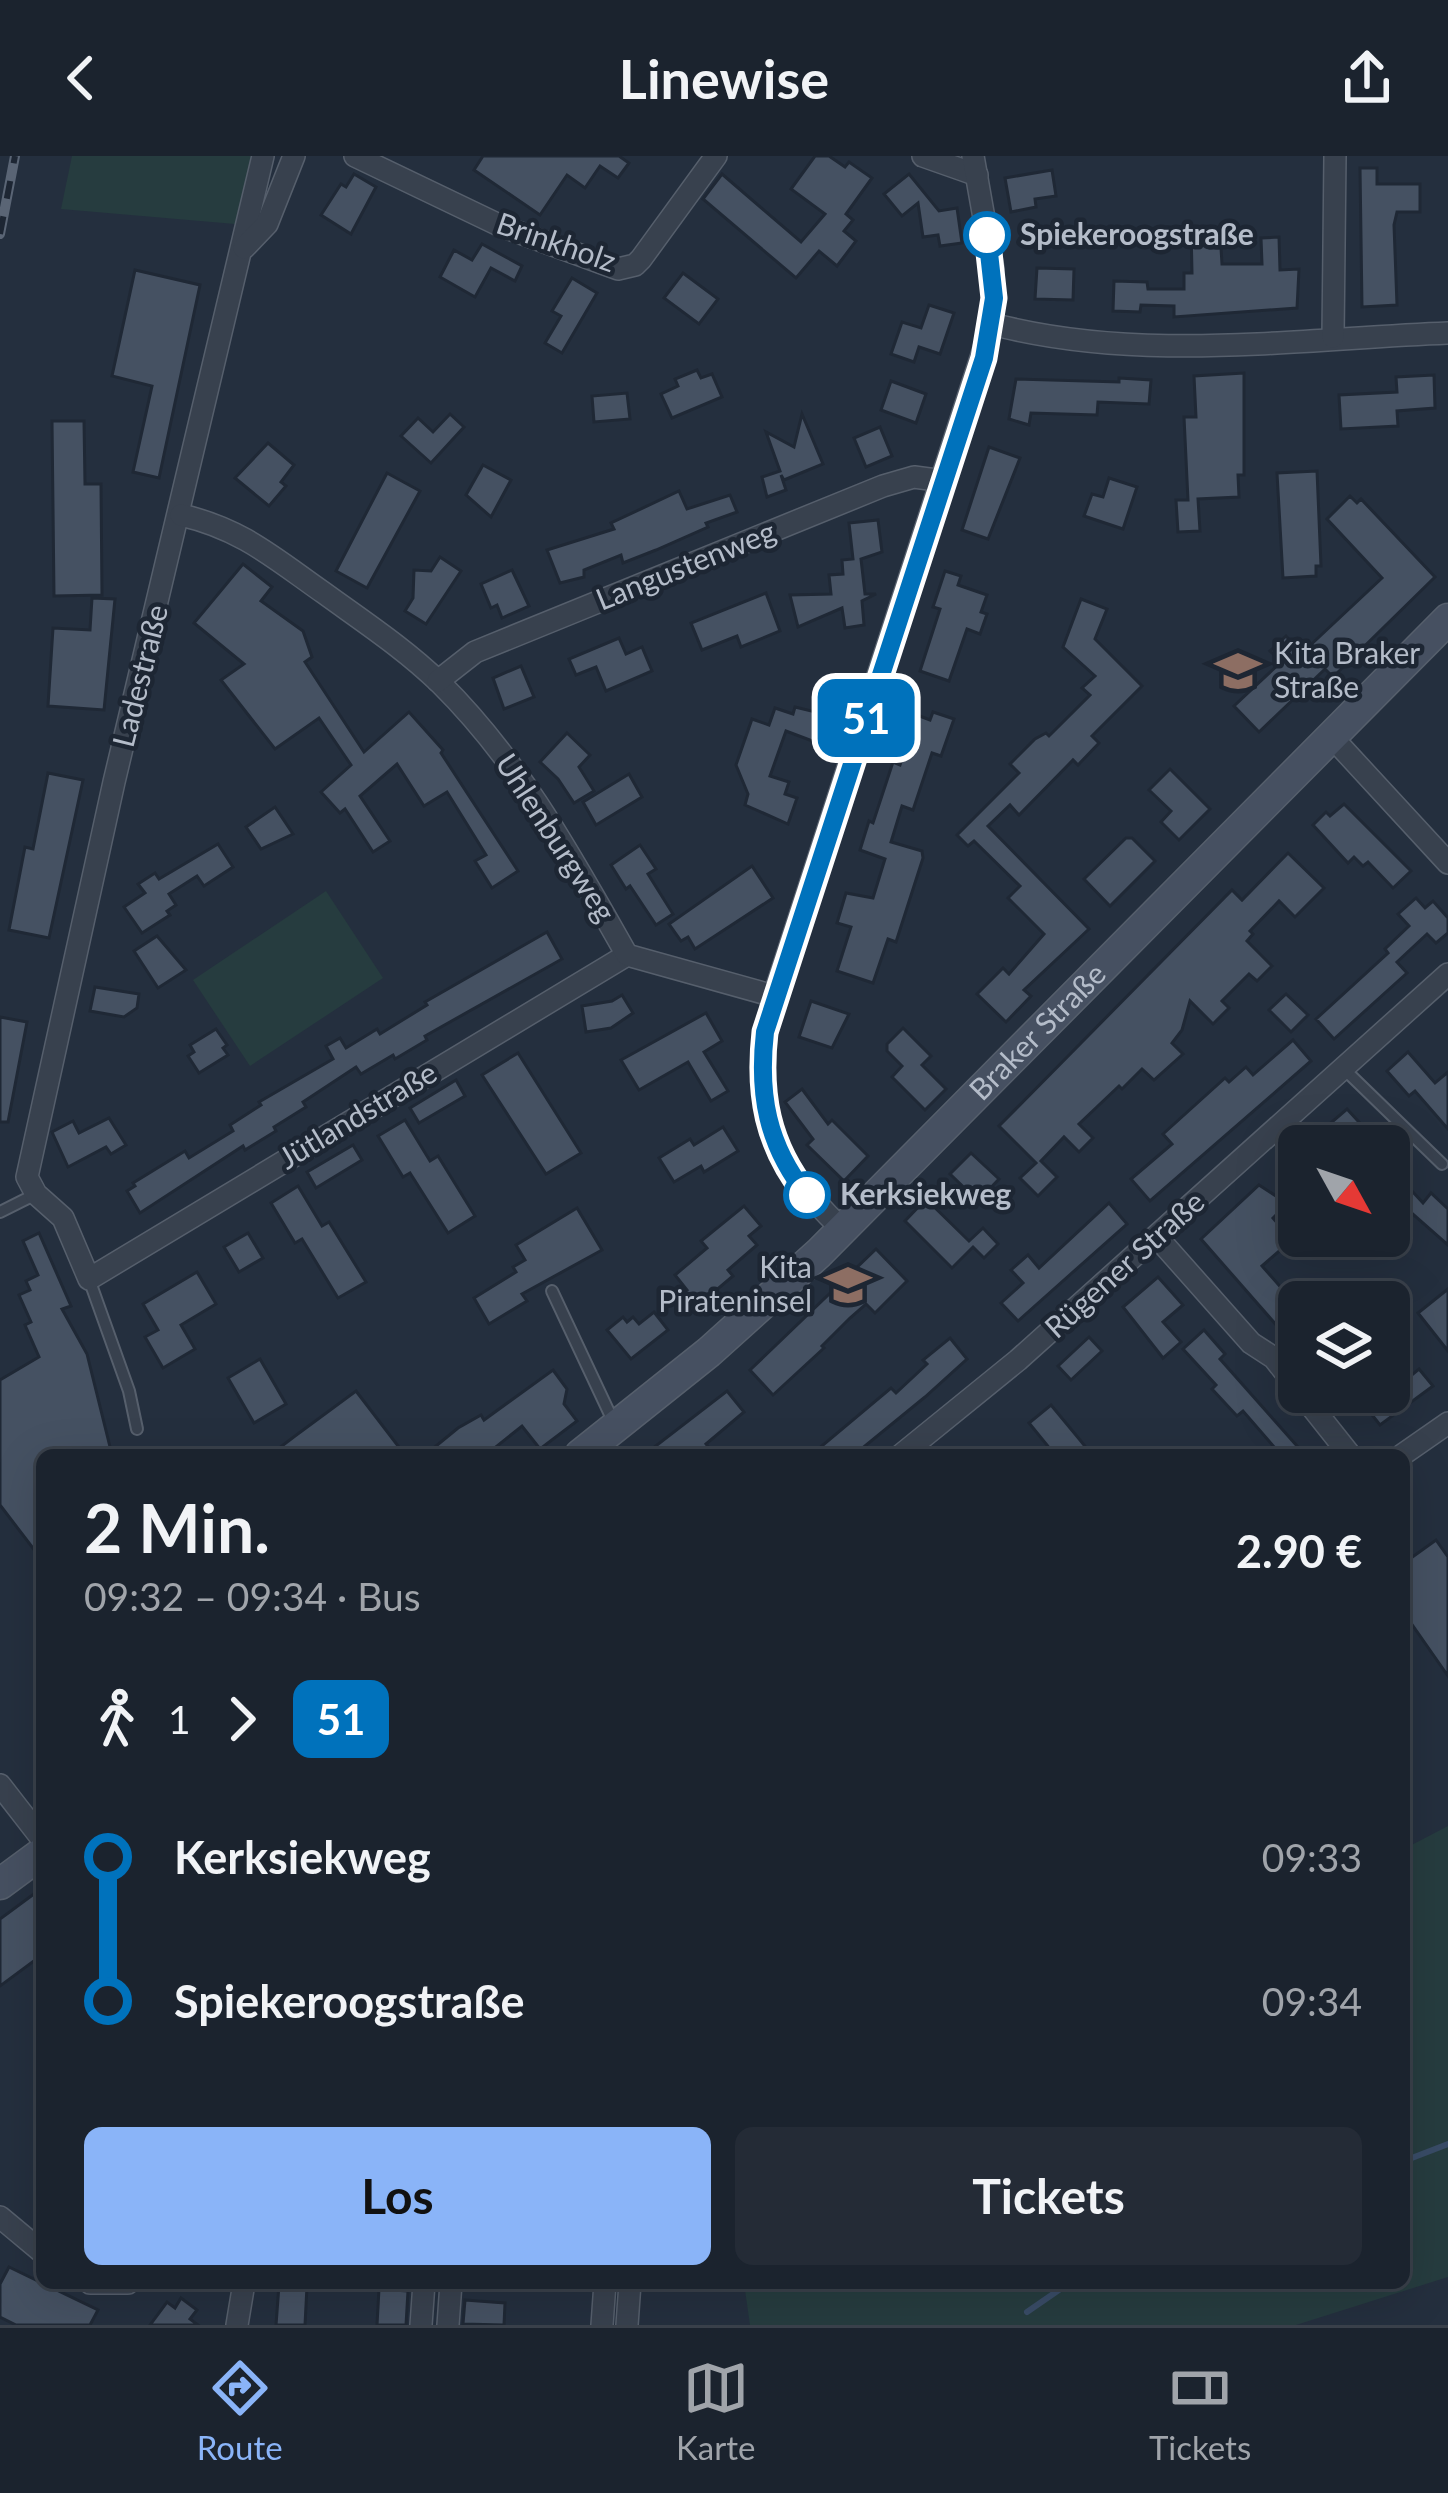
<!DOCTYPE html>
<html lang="de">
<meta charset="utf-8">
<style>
body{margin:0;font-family:Lato,sans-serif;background:#242b36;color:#f1f3f6;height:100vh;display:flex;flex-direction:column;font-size:45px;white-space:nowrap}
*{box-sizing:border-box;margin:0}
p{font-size:39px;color:#a0a4aa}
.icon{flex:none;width:66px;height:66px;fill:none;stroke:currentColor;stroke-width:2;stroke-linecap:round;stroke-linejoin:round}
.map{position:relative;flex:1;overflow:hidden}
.details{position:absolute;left:36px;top:1293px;width:1374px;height:840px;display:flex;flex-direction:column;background:#1b232e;border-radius:18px;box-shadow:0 12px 48px #0002,0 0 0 3px #39404a}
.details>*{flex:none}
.badge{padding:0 24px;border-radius:18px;font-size:42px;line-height:78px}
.needle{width:78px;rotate:130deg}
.buttons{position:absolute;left:1278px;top:969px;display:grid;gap:24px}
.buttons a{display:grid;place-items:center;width:132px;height:132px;border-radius:18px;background:#1b232e;box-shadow:0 12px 48px #0002,0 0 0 3px #39404a;font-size:60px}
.map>.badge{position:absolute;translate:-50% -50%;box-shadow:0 0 0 6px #fff}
.legs{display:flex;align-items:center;gap:18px;height:132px;padding:0 48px;font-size:39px}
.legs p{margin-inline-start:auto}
.overview{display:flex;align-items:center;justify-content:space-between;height:204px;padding:0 48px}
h1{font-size:66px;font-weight:700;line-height:90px}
.button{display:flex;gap:24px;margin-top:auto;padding:24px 48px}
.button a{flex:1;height:138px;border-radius:18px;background:#8ab4f8;color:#111;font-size:48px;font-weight:700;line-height:138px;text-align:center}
.button a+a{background:#242b36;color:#f1f3f6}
ul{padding:0 48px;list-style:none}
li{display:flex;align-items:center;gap:42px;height:144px;font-size:45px}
li i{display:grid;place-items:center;width:18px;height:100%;margin:0 15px;background:currentColor}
li i::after{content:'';width:30px;height:30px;margin:-15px;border:9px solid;border-radius:50%;background:#1b232e}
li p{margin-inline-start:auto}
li:first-child i{background:linear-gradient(#0000 50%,currentColor 0)}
li:last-child i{background:linear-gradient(currentColor 50%,#0000 0)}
header{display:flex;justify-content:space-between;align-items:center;height:156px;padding:0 48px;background:#1b232e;font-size:54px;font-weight:700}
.dock{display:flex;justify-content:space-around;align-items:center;height:168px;border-top:3px solid #39404a;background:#1b232e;font-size:33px;color:#a0a4aa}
.dock a{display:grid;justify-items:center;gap:6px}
.dock .active{color:#8ab4f8}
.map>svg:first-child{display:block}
</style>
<header><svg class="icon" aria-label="back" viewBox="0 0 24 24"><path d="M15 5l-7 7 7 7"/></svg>Linewise<svg class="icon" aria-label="share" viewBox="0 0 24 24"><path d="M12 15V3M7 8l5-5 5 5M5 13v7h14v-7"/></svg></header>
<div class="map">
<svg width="1448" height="2169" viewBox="0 0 1448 2169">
<rect width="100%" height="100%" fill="#242f3e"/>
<g fill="#263c3f">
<polygon points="72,0 252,0 235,68 61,53"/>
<polygon points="326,735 383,822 250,910 193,824"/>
<polygon points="1448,1670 1448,2121 1296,2169 750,2169 744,2127 1404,2127 1404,1693"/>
</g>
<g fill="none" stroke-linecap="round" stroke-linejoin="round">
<g stroke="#394c67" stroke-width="6">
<polyline points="1404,2005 1448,1988"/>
<polyline points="1027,2156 1069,2127"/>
</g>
</g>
<g fill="#455162" stroke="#1f2835" stroke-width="3">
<polygon points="483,0 619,0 629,7 618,22 600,10 585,32 567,19 540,59 474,14"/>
<polygon points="815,0 829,0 845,11 849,6 872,22 846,58 853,64 844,75 856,85 837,110 819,95 796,122 703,43 722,18 801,86 825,58 791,33"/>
<polygon points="1360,12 1377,12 1377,28 1420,28 1420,56 1397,56 1394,69 1397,149 1362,151"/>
<polygon points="1052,14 1056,40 1035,43 1036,51 1011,56 1005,22"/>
<polygon points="354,18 376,31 351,78 321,59 341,28 346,31"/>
<polygon points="909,18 939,55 957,52 962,87 940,90 938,79 923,81 918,47 902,60 884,38"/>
<polygon points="1210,70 1210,92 1221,92 1222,108 1262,108 1261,82 1279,81 1280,114 1299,113 1297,152 1174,161 1174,150 1141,149 1140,156 1113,155 1114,125 1147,126 1148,133 1184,133 1184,117 1192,117 1191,71"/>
<polygon points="482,88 522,110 515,125 491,112 475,141 440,121 454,94 472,104"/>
<polygon points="1037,112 1074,113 1073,144 1035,143"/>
<polygon points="135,114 200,129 159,322 133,316 152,230 112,220"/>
<polygon points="683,117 718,143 699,168 664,142"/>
<polygon points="572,122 597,137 562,197 545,187 561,160 552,155"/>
<polygon points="929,149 954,157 940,198 919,191 914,206 891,198 902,166 921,172"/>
<polygon points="697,214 701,222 712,218 722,241 672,262 661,238 678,230 675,223"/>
<polygon points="1244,217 1244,319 1238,319 1239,341 1198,343 1200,375 1178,376 1176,344 1188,344 1184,261 1196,261 1194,220"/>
<polygon points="1434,219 1435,252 1397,255 1398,270 1341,273 1339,239 1397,236 1396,221"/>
<polygon points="1119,222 1151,224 1149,248 1098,246 1097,259 1031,257 1029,269 1009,263 1016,223 1119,226"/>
<polygon points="891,225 926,238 916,267 881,254"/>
<polygon points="627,237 630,263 594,266 592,240"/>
<polygon points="450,258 464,271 431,307 401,280 418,262 433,276"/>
<polygon points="802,258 823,308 784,324 781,319 786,334 767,341 762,321 780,315 766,276 794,291"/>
<polygon points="52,265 84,265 85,328 101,328 102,439 54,440"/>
<polygon points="880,271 892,300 866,311 854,282"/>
<polygon points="268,287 294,309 281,326 286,330 269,350 235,322"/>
<polygon points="989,291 1020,302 988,383 962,374"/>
<polygon points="483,309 511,324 491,361 466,339"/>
<polygon points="1317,315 1321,410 1316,410 1316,420 1283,422 1277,317"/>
<polygon points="387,317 420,335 367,432 336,415"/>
<polygon points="1109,322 1137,331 1123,373 1084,360 1092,338 1103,341"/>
<polygon points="679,335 687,353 730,339 737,356 706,367 708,371 656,394 623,407 621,399 584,414 584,421 560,427 547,394 614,373 611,367"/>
<polygon points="1350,340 1357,347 1361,343 1435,421 1333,521 1325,513 1259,576 1234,550 1281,506 1270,495 1286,480 1302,497 1382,422 1327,363"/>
<polygon points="878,364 882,396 861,403 865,438 876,438 862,445 864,469 845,472 842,452 798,471 790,439 831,438 829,419 843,418 842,404 853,403 849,367"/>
<polygon points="440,401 461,415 426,468 405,455 413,442 414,414 431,415"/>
<polygon points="243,408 272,431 261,445 303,475 312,501 305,506 364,596 409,556 443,594 441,597 518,715 492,732 475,705 486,699 447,636 424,650 397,608 360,640 390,685 373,696 345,653 340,657 321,636 351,609 319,562 275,593 221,524 244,508 194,467"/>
<polygon points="512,414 529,450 502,462 497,449 491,452 481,428"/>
<polygon points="945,415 961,420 958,429 987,439 981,456 987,458 980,478 967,473 949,525 920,515 940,453 933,451"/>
<polygon points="766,437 780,475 741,491 737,480 702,494 691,467"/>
<polygon points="92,442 115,443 104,554 48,550 53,472 90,474"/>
<polygon points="1081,443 1107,453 1095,483 1142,530 1092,580 1099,587 1078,609 1073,604 1019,659 1010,649 988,670 1089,773 1024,834 1031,840 1006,866 977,838 1003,812 1009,818 1044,778 1008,742 1020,730 974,685 968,690 957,679 1019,617 1010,608 1035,583 1046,577 1049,580 1090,539 1082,532 1095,520 1063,491"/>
<polygon points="619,482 626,498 642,491 652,515 606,535 596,511 576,519 569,503"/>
<polygon points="521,510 534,541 504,553 493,522"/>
<polygon points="795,551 824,558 815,586 786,575 770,620 789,626 785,638 797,642 788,668 745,649 748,638 736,609 752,563 769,569 775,552 793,558"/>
<polygon points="933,556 954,563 941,600 932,597 913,654 902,650 891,686 922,695 923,702 896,786 888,783 873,827 837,815 851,771 837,767 846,737 873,742 885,703 860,694 869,665 873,667 893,606 900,609 917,559 930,564"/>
<polygon points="567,577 590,599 579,611 594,635 574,647 558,623 540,606"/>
<polygon points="1170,613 1210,653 1179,684 1161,666 1171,655 1149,634"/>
<polygon points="48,617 83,624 49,782 9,774 25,691 33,693"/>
<polygon points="629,618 642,641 596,669 583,646"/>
<polygon points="1344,648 1411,715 1393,732 1368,706 1363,710 1354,701 1348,707 1313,669 1326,656 1330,660"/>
<polygon points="275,651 293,678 261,693 246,671"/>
<polygon points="1126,682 1132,682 1155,705 1110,750 1084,723"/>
<polygon points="218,688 233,711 204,730 197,720 169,738 176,749 167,755 170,759 142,777 124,751 145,737 138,728 155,717 159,723"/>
<polygon points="640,689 656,713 648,718 673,758 656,769 630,730 626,733 611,709"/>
<polygon points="1288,697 1324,732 1295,761 1279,745 1250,775 1253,778 1247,785 1272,810 1257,825 1249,818 1222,845 1229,852 1213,868 1190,845 1182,874 1172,887 1183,898 1154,924 1142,913 1122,933 1119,930 1079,968 1093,982 1079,996 1064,981 1041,1005 1057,1021 1038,1040 1020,1022 1036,1007 999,970 1232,734 1242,744"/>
<polygon points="752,710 773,742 695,793 688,781 681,785 669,768"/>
<polygon points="1416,742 1425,752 1433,745 1448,762 1448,777 1436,787 1427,778 1397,806 1407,817 1334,883 1316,863 1388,797 1385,793 1409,770 1398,758"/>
<polygon points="547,776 562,803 425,880 427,884 395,903 393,899 361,918 356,911 303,946 306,951 274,971 276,975 245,994 243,990 140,1057 127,1035 135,1030 133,1027 185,995 189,1002 233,975 230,969 261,949 259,946 333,903 326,890 340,882 346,892 377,873 380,878 427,849 425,846"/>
<polygon points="157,780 186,814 158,832 134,795"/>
<polygon points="95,831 139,838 137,852 124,861 90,855"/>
<polygon points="1286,838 1308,859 1291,876 1269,854"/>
<polygon points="622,839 633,857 611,872 586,876 582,850 612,845"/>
<polygon points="811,845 849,858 832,892 799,881"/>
<polygon points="706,857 722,885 704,896 728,935 711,945 688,906 639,934 621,904"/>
<polygon points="0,861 27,866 8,966 0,966"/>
<polygon points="903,872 931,900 922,909 946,933 925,954 892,921 902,910 887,895 887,888"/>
<polygon points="216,873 227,889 223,892 228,899 199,917 188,900 194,896 190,889"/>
<polygon points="1293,884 1311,905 1150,1045 1131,1023 1172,988 1163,978 1225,922 1229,926 1246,911 1253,919"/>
<polygon points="1408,896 1435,927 1448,916 1448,973 1415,935 1409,940 1387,915"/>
<polygon points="518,897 581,997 546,1018 482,919"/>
<polygon points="456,924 465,940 419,967 410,952"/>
<polygon points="802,933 828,968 832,964 868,1000 844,1025 807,989 813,983 785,946"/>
<polygon points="1347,953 1369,977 1354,990 1343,990 1326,971"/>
<polygon points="109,962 126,989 111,998 106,991 68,1011 52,976 73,965 79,977"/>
<polygon points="405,964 430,1005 438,1000 475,1060 448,1077 410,1017 403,1021 378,980"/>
<polygon points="723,971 738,995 704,1016 701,1010 674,1026 659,1002 690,983 694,989"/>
<polygon points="353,989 362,1004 316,1032 307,1016"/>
<polygon points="971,997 999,1023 978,1045 950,1018"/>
<polygon points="1389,1010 1423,1047 1431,1037 1448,1053 1448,1089 1398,1045 1389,1053"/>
<polygon points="1259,1029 1279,1042 1283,1052 1273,1062 1292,1084 1262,1110 1299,1152 1299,1195 1201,1083"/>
<polygon points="298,1030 322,1070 329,1066 366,1126 338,1142 302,1083 295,1087 271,1047"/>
<polygon points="926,1043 969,1085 983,1072 998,1088 984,1102 973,1091 952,1112 905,1065"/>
<polygon points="1109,1047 1127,1068 1018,1165 1001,1147 1023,1127 1011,1114 1028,1099 1039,1112"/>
<polygon points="744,1050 761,1070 749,1080 757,1089 728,1114 733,1120 694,1153 681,1139 687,1134 675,1119 707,1092 701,1085"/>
<polygon points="577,1052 602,1094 522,1138 527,1145 489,1168 474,1142 516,1116 513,1111 525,1104 516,1089"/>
<polygon points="39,1077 71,1150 62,1153 87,1198 112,1299 42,1299 42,1404 0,1349 0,1224 39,1201 25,1169 31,1166 19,1139 30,1134 26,1125 38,1119 23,1085"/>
<polygon points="248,1077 263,1102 239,1116 224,1091"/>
<polygon points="876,1093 907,1125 875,1157 866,1148 850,1162 822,1190 824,1192 773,1239 750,1214"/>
<polygon points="197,1116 216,1148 181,1169 195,1193 163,1212 145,1181 158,1174 143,1148"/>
<polygon points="1158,1121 1183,1149 1163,1166 1181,1186 1163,1202 1123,1151"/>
<polygon points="1448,1133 1448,1195 1418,1157"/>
<polygon points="654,1156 668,1174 631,1203 607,1174 623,1161 627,1166 633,1161 639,1168"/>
<polygon points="1204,1174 1225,1198 1220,1203 1305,1299 1281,1299 1243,1255 1237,1260 1212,1233 1216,1229 1183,1193"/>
<polygon points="1089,1181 1102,1195 1071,1224 1058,1210"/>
<polygon points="950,1182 967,1203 925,1241 854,1299 811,1299 891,1232 896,1237 927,1208 923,1204"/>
<polygon points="260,1203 286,1248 254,1267 228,1222"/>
<polygon points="1419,1213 1433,1230 1380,1269 1354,1236 1391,1236"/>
<polygon points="553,1214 567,1233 564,1248 577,1265 540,1293 522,1270 486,1299 425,1299 458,1272 481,1259 484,1264"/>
<polygon points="356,1235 405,1299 270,1299 295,1280"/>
<polygon points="727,1235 744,1256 706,1288 715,1299 644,1299"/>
<polygon points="1051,1249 1080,1284 1092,1299 1055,1299 1029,1267"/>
<polygon points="1436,1384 1448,1401 1448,1520 1404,1457 1404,1407"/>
<polygon points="42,1732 42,1799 0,1830 0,1763"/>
<polygon points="9,2111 98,2154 90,2169 16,2169 0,2161 0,2128"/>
<polygon points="279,2129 307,2130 305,2169 276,2169"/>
<polygon points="379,2133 408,2135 406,2169 377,2169"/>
<polygon points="181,2142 197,2154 190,2163 198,2169 150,2169 167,2146 175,2152"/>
<polygon points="465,2144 505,2147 504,2169 463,2168"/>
</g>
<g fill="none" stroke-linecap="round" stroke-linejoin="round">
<g stroke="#565f6c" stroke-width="14">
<g id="service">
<polyline points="1343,912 1442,1008"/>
<polyline points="0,1056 36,1038"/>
<polyline points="89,1123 129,1235 137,1273"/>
<polyline points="552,1135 615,1269"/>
</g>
</g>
<g stroke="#565f6c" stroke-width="24">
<g id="minor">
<polyline points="263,0 114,626 27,1021 36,1038 63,1062 89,1123 627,799"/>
<polyline points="355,0 501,70 618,113 635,109 641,103 716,0"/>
<polyline points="923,0 977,19"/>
<polyline points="244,92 267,68 294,0"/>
<path d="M992,168C1141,207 1296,183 1448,177"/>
<polyline points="1333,181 1335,0"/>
<path d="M181,359C242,373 274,402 324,437C364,466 405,493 440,527C520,606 572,702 627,799L774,840"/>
<polyline points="438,525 475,496 883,330 914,321 944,325"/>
<polyline points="1330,579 1448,707"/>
<path d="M842,1073C765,1000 749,943 774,840L992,168L993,113L973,0"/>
<polyline points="1157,1081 1251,1187 1274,1202 1299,1234"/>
<polyline points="1300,1236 1350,1299"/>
<polyline points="901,1299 1018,1204 1448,818"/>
<polyline points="1402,1299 1448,1267"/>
<polyline points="0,1629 42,1683"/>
<polyline points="0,2061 42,2096"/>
<polyline points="90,2127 128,2127"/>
<polyline points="237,2169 244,2127"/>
<polyline points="421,2169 424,2127"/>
<polyline points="448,2169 451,2127"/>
<polyline points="602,2169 605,2127"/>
<polyline points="627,2169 630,2127"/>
</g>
</g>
<g stroke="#565f6c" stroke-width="33">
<g id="secondary">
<path id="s1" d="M580,1299L709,1196L819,1097L1448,463"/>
<polyline points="0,1728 42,1697"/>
</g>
</g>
<use href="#service" stroke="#38414e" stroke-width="10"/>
<use href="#minor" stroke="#38414e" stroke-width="21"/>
<use href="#secondary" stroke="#465061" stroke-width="30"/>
<g stroke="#5a6575" stroke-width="10">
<polyline id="rail" points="0,78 15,0"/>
</g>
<use href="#rail" stroke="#1d2633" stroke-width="6" stroke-dasharray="18" stroke-linecap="butt"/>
</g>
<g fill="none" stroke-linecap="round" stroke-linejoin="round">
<g stroke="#fff" stroke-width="27">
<path id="line-1" d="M807,1039C767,989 758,938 765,876L984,202L994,142L987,79"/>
</g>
<use href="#line-1" stroke="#0072bc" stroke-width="18"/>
</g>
<defs>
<g id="school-bare" transform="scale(3.6)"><path d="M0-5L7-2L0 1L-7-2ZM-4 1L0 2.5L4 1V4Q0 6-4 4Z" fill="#8d6e63" stroke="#1d2633" stroke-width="2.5" paint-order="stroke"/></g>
</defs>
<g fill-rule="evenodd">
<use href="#school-bare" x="1238" y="515"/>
<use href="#school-bare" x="848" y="1129"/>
</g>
<g fill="#fff" stroke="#0072bc" stroke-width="6">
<circle cx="987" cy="79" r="21"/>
<circle cx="807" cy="1039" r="21"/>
</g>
<g text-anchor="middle" stroke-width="9" stroke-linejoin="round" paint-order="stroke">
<g font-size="30" font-weight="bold" fill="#b4bcc9" stroke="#1d2633" text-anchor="start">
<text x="1020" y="89">Spiekeroogstraße</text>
<text x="840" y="1049">Kerksiekweg</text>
</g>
<g font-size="30" fill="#b4bcc9" stroke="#1d2633">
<text transform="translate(556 87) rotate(19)" y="10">Brinkholz</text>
<text transform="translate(686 410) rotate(-22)" y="10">Langustenweg</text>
<text transform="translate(141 520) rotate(-76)" y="10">Ladestraße</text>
<text transform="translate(555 682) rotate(57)" y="10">Uhlenburgweg</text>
<text dy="10" stroke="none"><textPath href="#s1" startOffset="624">Braker Straße</textPath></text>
<text transform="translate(358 960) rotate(-31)" y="10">Jütlandstraße</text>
<text transform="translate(1125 1109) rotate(-42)" y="10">Rügener Straße</text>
</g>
<g font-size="30" fill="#b4bcc9" stroke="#1d2633" text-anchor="start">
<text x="1274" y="508">Kita Braker<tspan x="1274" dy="34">Straße</tspan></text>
<text x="812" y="1122" text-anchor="end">Kita<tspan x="812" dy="34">Pirateninsel</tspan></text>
</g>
</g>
</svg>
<div class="buttons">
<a><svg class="needle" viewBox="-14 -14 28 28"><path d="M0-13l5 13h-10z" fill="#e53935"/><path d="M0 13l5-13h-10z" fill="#a0a4aa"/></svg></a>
<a><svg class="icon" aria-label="layers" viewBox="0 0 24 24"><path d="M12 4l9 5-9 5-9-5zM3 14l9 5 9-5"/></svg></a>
</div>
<b class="badge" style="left:866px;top:562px;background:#0072bc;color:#fff">51</b>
<section class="details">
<div class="overview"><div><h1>2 Min.</h1><p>09:32 – 09:34 · Bus</p></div><b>2.90 €</b></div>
<div class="legs"><svg class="icon" aria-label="walk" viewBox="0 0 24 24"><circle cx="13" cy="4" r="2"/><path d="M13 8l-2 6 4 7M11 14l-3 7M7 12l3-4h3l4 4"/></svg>1<svg class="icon" aria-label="forward" viewBox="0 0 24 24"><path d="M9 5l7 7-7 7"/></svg><b class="badge" style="background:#0072bc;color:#fff">51</b></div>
<ul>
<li><i style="color:#0072bc"></i><b>Kerksiekweg</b><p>09:33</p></li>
<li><i style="color:#0072bc"></i><b>Spiekeroogstraße</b><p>09:34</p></li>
</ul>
<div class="button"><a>Los</a><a>Tickets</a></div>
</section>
</div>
<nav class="dock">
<a class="active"><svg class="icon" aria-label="directions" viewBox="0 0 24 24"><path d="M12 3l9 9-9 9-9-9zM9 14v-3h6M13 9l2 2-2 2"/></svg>Route</a>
<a><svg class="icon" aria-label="map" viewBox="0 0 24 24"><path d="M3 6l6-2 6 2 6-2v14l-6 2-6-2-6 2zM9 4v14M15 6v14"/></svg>Karte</a>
<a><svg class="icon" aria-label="tickets" viewBox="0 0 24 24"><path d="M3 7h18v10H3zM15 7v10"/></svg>Tickets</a>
</nav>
